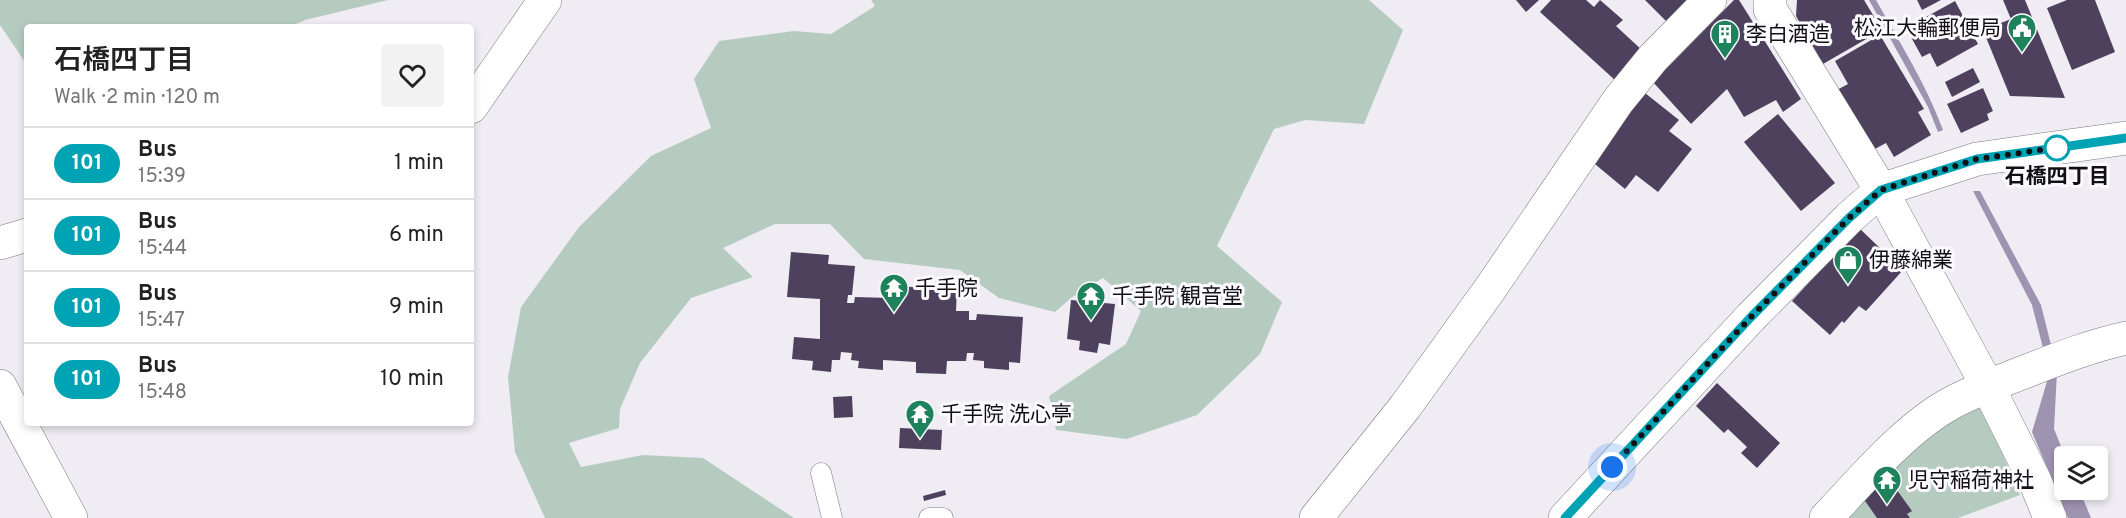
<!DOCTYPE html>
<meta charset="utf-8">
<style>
body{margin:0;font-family:Overpass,"Noto Sans JP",sans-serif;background:#f2f2f2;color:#222;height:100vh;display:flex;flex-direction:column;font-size:22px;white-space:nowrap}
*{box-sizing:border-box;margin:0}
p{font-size:20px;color:#767676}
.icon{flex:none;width:33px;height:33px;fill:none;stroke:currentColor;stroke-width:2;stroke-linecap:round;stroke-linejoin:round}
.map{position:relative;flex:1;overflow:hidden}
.side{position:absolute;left:24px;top:24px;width:450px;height:402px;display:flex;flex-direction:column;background:#fff;border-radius:6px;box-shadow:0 3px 9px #0003}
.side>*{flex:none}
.badge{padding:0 12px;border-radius:20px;font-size:21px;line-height:39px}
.buttons{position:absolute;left:2054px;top:446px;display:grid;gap:12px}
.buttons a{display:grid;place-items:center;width:54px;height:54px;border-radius:6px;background:#fff;box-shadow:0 3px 9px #0003;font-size:30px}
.you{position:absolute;width:30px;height:30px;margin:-15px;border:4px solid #fff;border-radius:50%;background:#1a73e8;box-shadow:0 0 0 9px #1a73e833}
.map>.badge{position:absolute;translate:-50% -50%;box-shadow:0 0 0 3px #fff}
.round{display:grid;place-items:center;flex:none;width:63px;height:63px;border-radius:6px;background:#f2f2f2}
.summary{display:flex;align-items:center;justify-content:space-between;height:102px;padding:0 30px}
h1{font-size:28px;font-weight:600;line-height:45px}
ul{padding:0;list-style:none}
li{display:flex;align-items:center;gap:18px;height:72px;padding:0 30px;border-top:2px solid #e0e0e0}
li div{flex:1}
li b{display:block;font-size:22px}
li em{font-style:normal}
li .badge{min-width:66px;font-weight:700;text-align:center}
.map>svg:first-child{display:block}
</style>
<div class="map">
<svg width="2126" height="518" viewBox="0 0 2126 518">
<rect width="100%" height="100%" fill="#efecf4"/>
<g fill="#b5cbc0">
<polygon points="0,0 388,0 305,20 289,27 27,27 27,65 0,25"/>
<polygon points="871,0 1369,0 1403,30 1364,124 1305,120 1274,129 1217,246 1282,302 1260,354 1197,415 1127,439 1056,430 1049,396 1126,344 1141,311 1103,278 1071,298 1055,312 999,298 960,270 864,259 830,224 775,224 723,248 753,277 691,298 640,363 620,409 619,428 569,443 581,467 643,455 703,458 794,518 545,518 515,452 508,377 521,307 579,227 651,156 711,128 694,79 719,41 794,31 831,34 875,6"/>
<polygon points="1980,400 2020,495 1958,518 1841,518 1943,417"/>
</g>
<g fill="#9f93b2">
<path d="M1869,0H1876C1900,43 1926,84 1943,130L1938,132L1928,107Z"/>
<polygon points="1973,191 1980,191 2041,305 2051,345 2043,348 2032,305"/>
<polygon points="2057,372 2054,429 2065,456 2064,489 2079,489 2091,518 2068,518 2032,432 2048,378"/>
</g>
<g fill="#4d415d">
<polygon points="1516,0 1539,0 1526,12"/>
<polygon points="1551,0 1586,0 1594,7 1600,0 1623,20 1616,26 1644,52 1616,81 1540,12"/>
<polygon points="1645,0 1691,0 1668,23"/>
<polygon points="1734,0 1739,0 1801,99 1783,112 1776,100 1744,117 1727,89 1691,124 1653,82"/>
<polygon points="1797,0 1864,0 1882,30 1823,64 1796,16"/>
<polygon points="1917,0 1941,0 1922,10"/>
<polygon points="2003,0 2025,0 2065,98 2010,96 1983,30 2011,19"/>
<polygon points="2067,0 2095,0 2115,52 2072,70 2047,8"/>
<polygon points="1955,1 1978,44 1937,67 1930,53 1922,57 1906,28"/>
<polygon points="1880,35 1924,109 1918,112 1931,135 1894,157 1886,143 1873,150 1837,90 1848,84 1835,61"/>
<polygon points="1973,68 1980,82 1952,97 1945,82"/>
<polygon points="1983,88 1993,111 1987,114 1989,120 1961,133 1947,104"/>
<polygon points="1645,93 1679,120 1669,131 1692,149 1658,192 1636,175 1625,189 1590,160"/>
<polygon points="1778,114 1835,183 1801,211 1744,142"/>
<polygon points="1859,228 1903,270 1866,311 1859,306 1844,323 1842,321 1830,335 1792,301"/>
<polygon points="791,252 829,255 828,264 855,266 852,295 848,295 847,303 854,303 855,297 889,298 890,286 957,289 956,311 969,311 969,320 976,320 977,314 1023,317 1020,363 1009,362 1009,370 984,368 984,361 973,360 974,353 967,353 966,361 947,361 946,374 916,373 916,362 883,360 883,370 858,368 859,361 851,360 852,353 841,352 840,360 832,360 831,372 812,370 813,361 792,359 794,337 820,339 820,299 787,297"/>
<polygon points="1071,300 1115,304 1110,345 1099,343 1097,353 1079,350 1080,341 1067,339"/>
<polygon points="1717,383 1780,443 1757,468 1741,453 1747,447 1728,429 1724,433 1696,406"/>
<polygon points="852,396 853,417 834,418 833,397"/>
<polygon points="900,428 942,430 941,450 899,448"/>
<polygon points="1889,479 1912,511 1907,514 1910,518 1877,518 1863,498"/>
<polygon points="945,490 946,495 924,501 923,496"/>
</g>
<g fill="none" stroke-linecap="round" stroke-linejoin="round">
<g stroke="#7b787f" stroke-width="21">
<g id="service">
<polyline points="821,473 832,518"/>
<polyline points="929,518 943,518"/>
</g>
</g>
<g stroke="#7b787f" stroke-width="34">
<g id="minor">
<polyline points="1770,0 1770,9 1881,190 1988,387 2035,481 2050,518"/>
<polyline points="471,107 545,0"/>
<polyline points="0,243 27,235"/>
<polyline points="0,386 71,518"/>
<polyline points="1316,518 1405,407 1490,289 1618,101 1653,58 1710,0"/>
<path d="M1826,518C1860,482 1897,438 1938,411C1959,397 1986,387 2009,378C2048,363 2085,347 2126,338"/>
</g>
</g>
<g stroke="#7b787f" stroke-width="34">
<polyline id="tertiary" points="1565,518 1751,317 1849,218 1881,190 1977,159 2126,138"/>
</g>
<use href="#service" stroke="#fff" stroke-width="20"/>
<use href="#minor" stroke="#fff" stroke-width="33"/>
<use href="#tertiary" stroke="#fff" stroke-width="33"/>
</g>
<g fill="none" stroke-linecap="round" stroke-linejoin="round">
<g stroke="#fff" stroke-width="14">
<polyline id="line" points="1565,518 1751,317 1849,218 1881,190 1977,159 2126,138"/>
</g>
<use href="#line" stroke="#00a3b4" stroke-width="9"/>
<polyline stroke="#100f12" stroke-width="6" stroke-dasharray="0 10.8" points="1612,467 1751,317 1849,218 1881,190 1977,159 2062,147 2057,148"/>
</g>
<defs>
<g id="civic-pin" transform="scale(1.5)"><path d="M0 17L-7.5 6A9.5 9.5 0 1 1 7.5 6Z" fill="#1e825c" stroke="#fcfaff"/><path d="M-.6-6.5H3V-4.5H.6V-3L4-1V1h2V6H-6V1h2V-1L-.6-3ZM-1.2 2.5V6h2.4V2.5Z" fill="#fff"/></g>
<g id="building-pin" transform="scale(1.5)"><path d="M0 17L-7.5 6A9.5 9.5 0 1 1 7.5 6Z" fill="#1e825c" stroke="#fcfaff"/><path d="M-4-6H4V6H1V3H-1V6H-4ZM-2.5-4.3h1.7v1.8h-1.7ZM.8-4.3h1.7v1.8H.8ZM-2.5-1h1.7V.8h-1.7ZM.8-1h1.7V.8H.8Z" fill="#fff"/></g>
<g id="shop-pin" transform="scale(1.5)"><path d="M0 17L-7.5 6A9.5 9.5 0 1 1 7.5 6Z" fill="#1e825c" stroke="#fcfaff"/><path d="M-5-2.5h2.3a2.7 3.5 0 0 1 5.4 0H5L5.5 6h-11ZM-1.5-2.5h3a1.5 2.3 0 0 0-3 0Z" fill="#fff"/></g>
<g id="temple-pin" transform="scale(1.5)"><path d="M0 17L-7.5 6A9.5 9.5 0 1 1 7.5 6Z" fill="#1e825c" stroke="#fcfaff"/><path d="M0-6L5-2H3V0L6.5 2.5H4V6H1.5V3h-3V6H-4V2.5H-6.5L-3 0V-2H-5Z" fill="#fff"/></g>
</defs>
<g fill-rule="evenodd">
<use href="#civic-pin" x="2022" y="28"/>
<use href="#building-pin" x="1725" y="34"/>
<use href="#shop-pin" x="1848" y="260"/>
<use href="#temple-pin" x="894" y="288"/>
<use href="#temple-pin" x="1091" y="296"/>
<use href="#temple-pin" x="920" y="414"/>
<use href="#temple-pin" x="1887" y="480"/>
</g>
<circle fill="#fff" stroke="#00a3b4" stroke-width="3" cx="2057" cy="148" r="12"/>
<g text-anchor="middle" stroke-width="6" stroke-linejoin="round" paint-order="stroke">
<g font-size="21" fill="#100f12" stroke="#fcfaff" text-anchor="start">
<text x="2001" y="35" text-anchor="end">松江大輪郵便局</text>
<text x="1746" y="41">李白酒造</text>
<text x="1869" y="267">伊藤綿業</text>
<text x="915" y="295">千手院</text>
<text x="1112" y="303">千手院 観音堂</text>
<text x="941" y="421">千手院 洗心亭</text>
<text x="1908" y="487">児守稲荷神社</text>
</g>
<g font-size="21" font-weight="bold" fill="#100f12" stroke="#fcfaff">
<text x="2057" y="183">石橋四丁目</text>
</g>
</g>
</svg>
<div class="buttons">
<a><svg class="icon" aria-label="layers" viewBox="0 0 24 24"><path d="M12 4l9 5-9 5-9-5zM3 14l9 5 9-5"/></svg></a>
</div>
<div class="you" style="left:1612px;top:467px"></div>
<section class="side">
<div class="summary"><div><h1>石橋四丁目</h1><p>Walk · 2 min · 120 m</p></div><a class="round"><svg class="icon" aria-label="heart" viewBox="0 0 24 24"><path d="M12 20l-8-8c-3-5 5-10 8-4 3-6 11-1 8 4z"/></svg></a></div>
<ul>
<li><span class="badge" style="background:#00a3b4;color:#fff">101</span><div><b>Bus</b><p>15:39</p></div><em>1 min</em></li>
<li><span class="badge" style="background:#00a3b4;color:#fff">101</span><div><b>Bus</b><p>15:44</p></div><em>6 min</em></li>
<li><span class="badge" style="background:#00a3b4;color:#fff">101</span><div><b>Bus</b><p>15:47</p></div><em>9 min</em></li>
<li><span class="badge" style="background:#00a3b4;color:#fff">101</span><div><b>Bus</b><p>15:48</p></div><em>10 min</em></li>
</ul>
</section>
</div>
